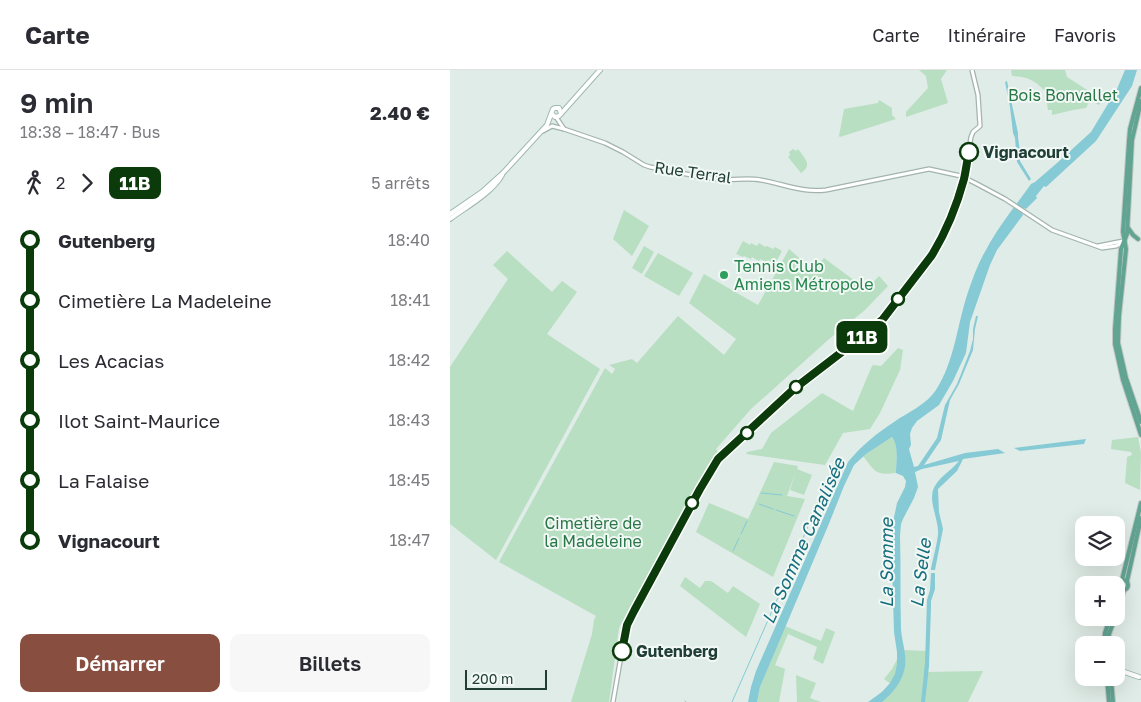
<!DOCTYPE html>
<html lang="fr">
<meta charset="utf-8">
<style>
body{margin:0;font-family:"Golos Text",sans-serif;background:#f7f7f7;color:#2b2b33;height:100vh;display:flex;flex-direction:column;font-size:19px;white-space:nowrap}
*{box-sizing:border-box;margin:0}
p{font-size:16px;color:#7c7c81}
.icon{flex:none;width:28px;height:28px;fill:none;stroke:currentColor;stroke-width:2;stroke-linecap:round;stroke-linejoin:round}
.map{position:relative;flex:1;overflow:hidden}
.details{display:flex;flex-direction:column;background:#fff;width:450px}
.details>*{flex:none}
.badge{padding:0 10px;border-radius:8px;font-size:18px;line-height:32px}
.tools{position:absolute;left:625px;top:446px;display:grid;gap:10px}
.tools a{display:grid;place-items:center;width:50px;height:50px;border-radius:10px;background:#fff;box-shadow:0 5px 20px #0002;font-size:25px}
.scale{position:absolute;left:15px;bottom:12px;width:82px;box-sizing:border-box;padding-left:5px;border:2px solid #203e35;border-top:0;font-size:14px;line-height:18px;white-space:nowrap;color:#203e35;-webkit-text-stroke:4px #f1f8f5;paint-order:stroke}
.map>.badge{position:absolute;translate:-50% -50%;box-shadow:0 0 0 2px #fff}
.legs{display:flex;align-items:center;gap:8px;height:55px;padding:0 20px;font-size:16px}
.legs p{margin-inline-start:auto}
.headline{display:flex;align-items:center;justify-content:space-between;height:85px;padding:0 20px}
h1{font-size:28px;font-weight:600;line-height:38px}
.primary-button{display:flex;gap:10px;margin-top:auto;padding:10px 20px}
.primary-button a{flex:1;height:58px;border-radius:10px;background:#884e40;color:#fff;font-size:20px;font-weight:600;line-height:58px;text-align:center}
.primary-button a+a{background:#f7f7f7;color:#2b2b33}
ul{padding:0 20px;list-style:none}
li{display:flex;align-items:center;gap:18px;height:60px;font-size:19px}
li i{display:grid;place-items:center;width:8px;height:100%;margin:0 6px;background:currentColor}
li i::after{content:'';width:12px;height:12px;margin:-6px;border:4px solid;border-radius:50%;background:#fff}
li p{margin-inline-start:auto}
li:first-child i{background:linear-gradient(#0000 50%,currentColor 0)}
li:last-child i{background:linear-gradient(currentColor 50%,#0000 0)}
header{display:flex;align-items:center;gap:30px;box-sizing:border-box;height:70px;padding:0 25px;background:#fff;border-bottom:1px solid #e1e1e2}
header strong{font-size:24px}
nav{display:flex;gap:28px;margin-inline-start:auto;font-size:18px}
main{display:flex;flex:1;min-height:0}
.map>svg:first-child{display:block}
</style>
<header>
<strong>Carte</strong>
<nav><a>Carte</a><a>Itinéraire</a><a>Favoris</a></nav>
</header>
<main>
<section class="details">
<div class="headline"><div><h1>9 min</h1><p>18:38 – 18:47 · Bus</p></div><b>2.40 €</b></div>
<div class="legs"><svg class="icon" aria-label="walk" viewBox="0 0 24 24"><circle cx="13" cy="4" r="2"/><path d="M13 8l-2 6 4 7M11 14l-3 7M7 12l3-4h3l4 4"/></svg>2<svg class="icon" aria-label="forward" viewBox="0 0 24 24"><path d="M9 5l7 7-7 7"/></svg><b class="badge" style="background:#0b3b0b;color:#fff">11B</b><p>5 arrêts</p></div>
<ul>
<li><i style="color:#0b3b0b"></i><b>Gutenberg</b><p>18:40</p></li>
<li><i style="color:#0b3b0b"></i><span>Cimetière La Madeleine</span><p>18:41</p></li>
<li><i style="color:#0b3b0b"></i><span>Les Acacias</span><p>18:42</p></li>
<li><i style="color:#0b3b0b"></i><span>Ilot Saint-Maurice</span><p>18:43</p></li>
<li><i style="color:#0b3b0b"></i><span>La Falaise</span><p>18:45</p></li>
<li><i style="color:#0b3b0b"></i><b>Vignacourt</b><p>18:47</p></li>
</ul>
<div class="primary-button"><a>Démarrer</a><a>Billets</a></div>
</section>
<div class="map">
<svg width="691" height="632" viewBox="0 0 691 632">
<rect width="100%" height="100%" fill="#e0ece7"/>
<g fill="#b8dfc2">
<polygon points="469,0 497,0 491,9 498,33 456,47 456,42 478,18 476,6"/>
<path d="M561,0H615L617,7L653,30L649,35L640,30L636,38L623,40L602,45V40H598L595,21C584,10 578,7 562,6Z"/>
<polygon points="429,30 442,38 442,45 446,49 390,67 389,66 394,39 428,33"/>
<path d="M343,79L346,81L348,79C355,89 363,95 351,103L338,87L340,85L339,82Z"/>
<polygon points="174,140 199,156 182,186 163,169"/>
<polygon points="293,171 300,175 301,173 307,176 309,173 315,177 317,176 323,179 325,177 332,181 325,194 318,190 316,192 310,189 309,191 302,187 301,189 294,186 293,187 286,184"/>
<polygon points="194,176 204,182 192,204 182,198"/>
<polygon points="339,179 364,201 374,188 416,219 429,206 438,216 415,240 378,270 301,339 266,379 268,382 252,406 169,558 159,632 121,632 142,564 144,550 146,546 49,492 155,298 162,304 165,299 159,295 182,289 187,293 228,246 274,285 286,269 239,233 254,204 308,235"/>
<polygon points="57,181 102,222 112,211 127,222 97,264 150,299 46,490 0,454 0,297 58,209 43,195"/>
<polygon points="208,183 243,203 229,226 194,206"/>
<polygon points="448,278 453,280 450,300 430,343 420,359 393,363 375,395 296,384 297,382 312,379 321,363 372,323 403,341 421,298 423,295 431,296"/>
<path d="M442,367C449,375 446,392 446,403C425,406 425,401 413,386Z"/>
<polygon points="688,367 691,383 690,420 675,413 677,387 682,385 681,382 661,379 662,370"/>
<polygon points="324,392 348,396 347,399 362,405 354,425 340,420 346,401 337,426 355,429 323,507 246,462 259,433 298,449"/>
<polygon points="235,507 250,518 255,511 261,511 278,523 283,516 310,534 296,567 230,516"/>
<polygon points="335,556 371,571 376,558 385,562 373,594 363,589 367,577 338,564 325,595 335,599 329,632 307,632 310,617"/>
<polygon points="452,580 477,581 476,602 533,601 518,632 420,632 441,614 434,609 442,599"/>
<polygon points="346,605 366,613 360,628 371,632 347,632"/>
</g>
<g fill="#85cad5">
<path d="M675,0H687L682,16L646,71L596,117L594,116L586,126L587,128L576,139L574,138L571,142L573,145L547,180L540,195L520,252L516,283L503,311L489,335L467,351L462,358L460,364L461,375L459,379L464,397L468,396L487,368L495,335L507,314L520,281L523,269V259L526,246H528L525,259L523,280L509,314L500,330L491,370L474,395L515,383L548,379L555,383L513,389L507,401L488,419L489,442L493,459L485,500H481V499C483,488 487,475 488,464C489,450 479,434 483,420C488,407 501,401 509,391L472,399L465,402L468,417L464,428L453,449L451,454L450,466C451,497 450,528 451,559C452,573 458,587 454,601C451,613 442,624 432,632H418L432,622L440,613L445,604L447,594V582L444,562L441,462L447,433L455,417L456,411L453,406L446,403C446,392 449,376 442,367L416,384L404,395L394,416L378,456L310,617L307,632H298L301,617L306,601L398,392C411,376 427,363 444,352C458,342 476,335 486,320C505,290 507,255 518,222C523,208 528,193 536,180C548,157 566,135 581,114L585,112L607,93L641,62L667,19Z"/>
<polygon points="557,11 568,63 568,67 570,82 570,91 581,109 579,111 567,92 565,68 563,63 560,37 555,12"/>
<polygon points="636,369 634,374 570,381 564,378"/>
<polygon points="481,503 485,503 485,519 481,531 481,537 479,596 475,632 471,632 475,593 477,530 480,520"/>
</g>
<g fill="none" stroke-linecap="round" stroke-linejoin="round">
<g stroke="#85cad5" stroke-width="1">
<polyline points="311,423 332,425"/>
<polyline points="309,434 323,439"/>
<polyline points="326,440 344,446"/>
<polyline points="291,464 297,451"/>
<polyline points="283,481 289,468"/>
<polyline points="235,631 236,632"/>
<polyline points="282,632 337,507 379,405"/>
</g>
<g stroke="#a3b4ae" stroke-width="5.5">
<g id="tertiary">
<polyline points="106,47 114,59"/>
<path d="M93,61L102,56L114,59L155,73L173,82L194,95L200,97C223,101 246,107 269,109C283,111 297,107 311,110C334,114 352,123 376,120L479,99L511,106L527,114L555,129L602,160L652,178L666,176L674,172"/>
<polyline points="648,176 668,172 674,171"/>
<path d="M163,632L174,569L177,555L250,419L268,389L345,318L414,265L433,249L482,185C503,148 515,109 521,67L523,62L530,56L528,25L522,0"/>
</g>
</g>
<g stroke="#9eb9af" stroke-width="6">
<g id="secondary">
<polyline points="102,44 105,47 109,46 150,0"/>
<polyline points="0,144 32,122 53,103 97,55 103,39 105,38 109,38 111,43"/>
<path d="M0,149C16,137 42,123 52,105"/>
<polyline points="666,599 689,607"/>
</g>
</g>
<g stroke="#c1c9c6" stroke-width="6">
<g id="primary">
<polyline points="691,18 680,59 679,71 673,162 676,179 669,246 668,273 676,308 691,352"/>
<polyline points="691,31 682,70 677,164 671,179 665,259 665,274 673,310 691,365"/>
<polyline points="678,158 683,165 688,169"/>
<circle cx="673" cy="515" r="5"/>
<polyline points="672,510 691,433"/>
<polyline points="677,511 691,448"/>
<polyline points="666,530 669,518"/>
<polyline points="666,544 674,520"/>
<polyline points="654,575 655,563 660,548"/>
<polyline points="658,575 659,564 665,548"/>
<polyline points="657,608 659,632"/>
<polyline points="661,608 663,632"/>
</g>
</g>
<use href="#tertiary" stroke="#fff" stroke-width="3"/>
<use href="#secondary" stroke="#fff" stroke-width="4"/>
<use href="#primary" stroke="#62a492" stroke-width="4"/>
</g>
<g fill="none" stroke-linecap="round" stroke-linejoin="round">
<g stroke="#fff" stroke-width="11">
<path id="line-1" d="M172,581L177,555L184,541L250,419L268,389L345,318L414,265L433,249L482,185C496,162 507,135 514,109C516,100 517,91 519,82"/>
</g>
<use href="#line-1" stroke="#0b3b0b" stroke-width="8"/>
</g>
<g fill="#fff" stroke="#0b3b0b" stroke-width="2.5">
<circle cx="519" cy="82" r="9"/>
<circle cx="448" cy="229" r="6"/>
<circle cx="346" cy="317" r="6"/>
<circle cx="297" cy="363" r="6"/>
<circle cx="242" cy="433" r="6"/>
<circle cx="172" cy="581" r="9"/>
</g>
<circle fill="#2e9e5b" stroke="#f1f8f5" stroke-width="2" cx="274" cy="205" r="5"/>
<g text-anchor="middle" stroke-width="4" stroke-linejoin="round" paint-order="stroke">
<g font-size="16" fill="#287745" stroke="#f1f8f5">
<text x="613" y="31">Bois Bonvallet</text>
<text x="143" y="459">Cimetière de<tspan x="143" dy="18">la Madeleine</tspan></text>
</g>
<g font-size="16" font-weight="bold" fill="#203e35" stroke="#f1f8f5" text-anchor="start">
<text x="533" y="88">Vignacourt</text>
<text x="186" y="587">Gutenberg</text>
</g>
<g font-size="16" fill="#203e35" stroke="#f1f8f5">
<text transform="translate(243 102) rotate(8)" y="6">Rue Terral</text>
</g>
<g font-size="16" fill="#27864d" stroke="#f1f8f5" text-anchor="start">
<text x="284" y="202">Tennis Club<tspan x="284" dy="18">Amiens Métropole</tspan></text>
</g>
<g font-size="18" font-style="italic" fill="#176e7d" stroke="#f1f8f5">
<text transform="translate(354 471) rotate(-66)" y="6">La Somme Canalisée</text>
<text transform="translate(437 493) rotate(-90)" y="6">La Somme</text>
<text transform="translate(471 503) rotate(-83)" y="6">La Selle</text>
</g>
</g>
</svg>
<div class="tools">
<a><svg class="icon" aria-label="layers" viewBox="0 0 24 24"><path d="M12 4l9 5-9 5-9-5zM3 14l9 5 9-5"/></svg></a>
<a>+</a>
<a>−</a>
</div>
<div class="scale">200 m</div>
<b class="badge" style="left:412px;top:267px;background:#0b3b0b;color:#fff">11B</b>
</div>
</main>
